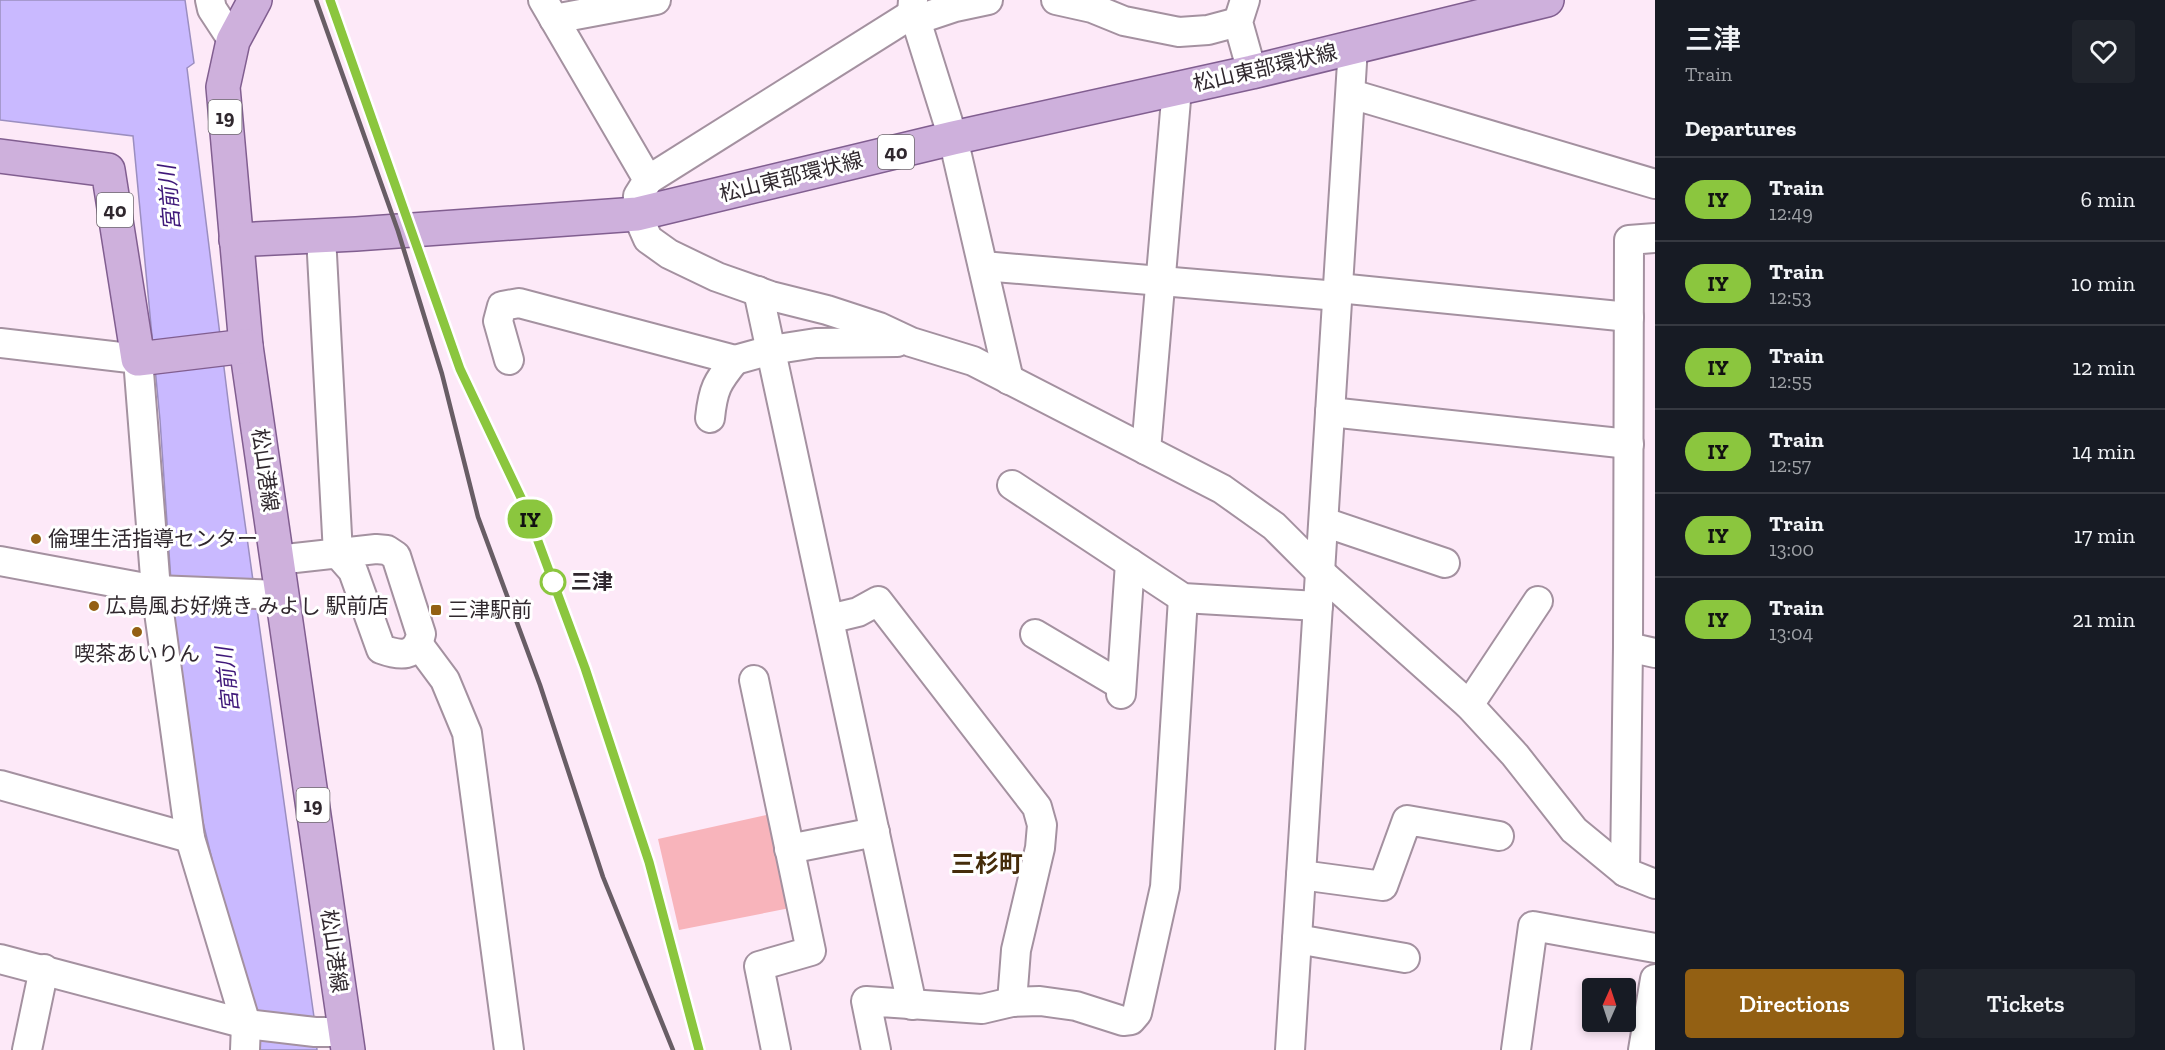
<!DOCTYPE html>
<meta charset="utf-8">
<style>
body{margin:0;font-family:"Zilla Slab","Noto Sans JP",serif;background:#20242c;color:#f1f3f6;height:100vh;display:flex;flex-direction:column;font-size:22px;white-space:nowrap}
*{box-sizing:border-box;margin:0}
p{font-size:20px;color:#9ea1a6}
.icon{flex:none;width:33px;height:33px;fill:none;stroke:currentColor;stroke-width:2;stroke-linecap:round;stroke-linejoin:round}
.map{position:relative;flex:1;overflow:hidden}
.details{display:flex;flex-direction:column;background:#171b24;width:510px}
.details>*{flex:none}
.badge{padding:0 12px;border-radius:20px;font-size:21px;line-height:39px}
.needle{width:39px;rotate:3deg}
.tools{position:absolute;left:1582px;top:978px;display:grid;gap:12px}
.tools a{display:grid;place-items:center;width:54px;height:54px;border-radius:6px;background:#171b24;box-shadow:0 3px 9px #0003;font-size:30px}
.map>.badge{position:absolute;translate:-50% -50%;box-shadow:0 0 0 3px #fff}
h2{padding:0 30px;font-size:22px;line-height:54px}
.round{display:grid;place-items:center;flex:none;width:63px;height:63px;border-radius:6px;background:#20242c}
.overview{display:flex;align-items:center;justify-content:space-between;height:102px;padding:0 30px}
h1{font-size:28px;font-weight:600;line-height:45px}
.primary-button{display:flex;gap:12px;margin-top:auto;padding:12px 30px}
.primary-button a{flex:1;height:69px;border-radius:6px;background:#936013;color:#fff;font-size:24px;font-weight:600;line-height:69px;text-align:center}
.primary-button a+a{background:#20242c;color:#f1f3f6}
ul{padding:0;list-style:none}
li{display:flex;align-items:center;gap:18px;height:84px;padding:0 30px;border-top:2px solid #363941}
li div{flex:1}
li b{display:block;font-size:22px}
li em{font-style:normal}
li .badge{min-width:66px;font-weight:700;text-align:center}
main{display:flex;flex:1;min-height:0}
.map>svg:first-child{display:block}
</style>
<main>
<div class="map">
<svg width="1655" height="1050" viewBox="0 0 1655 1050">
<rect width="100%" height="100%" fill="#fde9f8"/>
<polygon fill="#f8b4bb" points="775,813 795,907 679,930 658,839"/>
<polygon fill="#c9b9ff" stroke="#9b8ec0" stroke-width="1.5" points="0,0 185,0 194,63 187,68 230,416 314,1017 317,1050 253,1050 247,1004 202,818 176,655 160,420 133,136 0,120"/>
<g fill="none" stroke-linecap="round" stroke-linejoin="round">
<g stroke="#a491a0" stroke-width="32">
<g id="minor">
<polyline points="210,0 212,9 233,41"/>
<polyline points="543,0 648,180 638,196 637,214 648,239 669,254 717,277 771,296 827,310 879,327 911,342 973,361 1222,489 1274,526 1320,572 1469,705 1515,755 1574,830 1625,872"/>
<polyline points="913,0 912,14 916,20 953,138 1009,380"/>
<polyline points="1056,0 1092,8 1124,21 1179,32 1208,30 1238,22"/>
<polyline points="1245,0 1238,22 1252,72"/>
<polyline points="554,19 656,0"/>
<polyline points="916,20 955,7 988,0"/>
<polyline points="1351,94 1655,184"/>
<polyline points="648,180 912,14"/>
<polyline points="1655,238 1629,240 1628,647 1625,872 1655,884"/>
<polyline points="983,266 1338,296"/>
<polyline points="1338,288 1629,317"/>
<polyline points="758,291 912,1005"/>
<polyline points="0,343 138,359 156,590 190,838 246,1024 245,1050"/>
<polyline points="509,360 498,321 502,306 519,303 735,360 771,350 816,343 897,342"/>
<polyline points="1330,412 1629,444"/>
<path d="M710,418C713,389 717,382 735,360"/>
<polyline points="1146,450 1177,88"/>
<polyline points="1012,485 1183,598 1318,606"/>
<polyline points="1324,522 1445,563"/>
<path d="M277,560L376,549L387,550L396,556L421,634C416,658 400,656 381,649L353,571L338,554L321,236"/>
<polyline points="0,561 156,590 282,595"/>
<polyline points="829,619 858,612 878,601 1037,807 1042,825 1040,848 1016,950 1012,1002"/>
<polyline points="1035,634 1121,685"/>
<polyline points="419,645 445,680 467,733 509,1050"/>
<polyline points="1628,647 1655,653"/>
<polyline points="754,680 811,951 759,966 776,1050"/>
<polyline points="1121,694 1130,563"/>
<polyline points="1469,705 1538,601"/>
<polyline points="0,785 190,838"/>
<polyline points="789,849 875,832"/>
<polyline points="1301,875 1383,886 1407,820 1499,836"/>
<polyline points="1297,939 1405,958"/>
<polyline points="0,959 246,1024 315,1032 345,1032"/>
<polyline points="27,1050 44,969"/>
<polyline points="876,1050 866,1001 982,1009 1012,1002 1040,1001 1076,1006 1123,1021 1131,1020 1137,1013 1165,887 1183,598"/>
<polyline points="1290,1050 1353,47"/>
<polyline points="1516,1050 1533,926 1655,948"/>
<polyline points="1643,1050 1655,979"/>
</g>
</g>
<g stroke="#815e90" stroke-width="36">
<g id="major">
<polyline points="255,0 233,41 223,87 246,346 348,1050"/>
<polyline points="0,156 108,170 138,359 246,346"/>
<polyline points="236,240 356,234 637,214 953,138 1252,72 1547,0"/>
</g>
</g>
<use href="#minor" stroke="#fff" stroke-width="28"/>
<use href="#major" stroke="#ceb0dc" stroke-width="33"/>
<g stroke="#685d65" stroke-width="4.5">
<polyline points="316,0 398,231 442,374 478,517 540,685 603,877 673,1050"/>
<polyline points="330,0 460,369 525,505 585,668 649,862 699,1050"/>
</g>
</g>
<g fill="none" stroke-linecap="round" stroke-linejoin="round">
<g stroke="#fff" stroke-width="14">
<polyline id="line" points="330,0 460,369 525,506 585,668 649,862 699,1050"/>
</g>
<use href="#line" stroke="#8bc63e" stroke-width="9"/>
</g>
<g fill="#936013" stroke="#fff" stroke-width="2">
<circle cx="36" cy="539" r="6"/>
<circle cx="94" cy="606" r="6"/>
<rect x="430" y="604" width="12" height="12" rx="3"/>
<circle cx="137" cy="632" r="6"/>
</g>
<circle fill="#fff" stroke="#8bc63e" stroke-width="3" cx="553" cy="582" r="12"/>
<g text-anchor="middle" stroke-width="6" stroke-linejoin="round" paint-order="stroke">
<g fill="#fff" stroke="#6e686d" stroke-width="1.5">
<rect x="208.5" y="100" width="33" height="34" rx="4.5"/>
<rect x="878" y="135" width="36" height="34" rx="4.5"/>
<rect x="97" y="193" width="36" height="34" rx="4.5"/>
<rect x="296.5" y="788" width="33" height="34" rx="4.5"/>
</g>
<g font-size="20" font-weight="bold" fill="#30282e">
<text x="225" y="124">19</text>
<text x="896" y="159">40</text>
<text x="115" y="217">40</text>
<text x="313" y="812">19</text>
</g>
<g font-size="21" fill="#30282e" stroke="#fff">
<text transform="translate(1265 68) rotate(-13)" y="7">松山東部環状線</text>
<text transform="translate(791 177) rotate(-14)" y="7">松山東部環状線</text>
<text transform="translate(265 470) rotate(82)" y="7">松山港線</text>
<text transform="translate(334 951) rotate(82)" y="7">松山港線</text>
</g>
<g font-size="21" fill="#30282e" stroke="#fff" text-anchor="start">
<text x="48" y="546">倫理生活指導センター</text>
<text x="106" y="613">広島風お好焼き みよし 駅前店</text>
<text x="448" y="617">三津駅前</text>
<text x="137" y="661" text-anchor="middle">喫茶あいりん</text>
</g>
<g font-size="21" font-weight="bold" fill="#30282e" stroke="#fff" text-anchor="start">
<text x="571" y="589">三津</text>
</g>
<g font-size="22" font-style="italic" fill="#3f187a" stroke="#fff">
<text transform="translate(169 198) rotate(-95)" y="8">宮前川</text>
<text transform="translate(227 680) rotate(-96)" y="8">宮前川</text>
</g>
<g font-size="24" font-weight="bold" fill="#452c0a" stroke="#fff">
<text x="987" y="872">三杉町</text>
</g>
</g>
</svg>
<div class="tools">
<a><svg class="needle" viewBox="-14 -14 28 28"><path d="M0-13l5 13h-10z" fill="#e53935"/><path d="M0 13l5-13h-10z" fill="#9ea1a6"/></svg></a>
</div>
<b class="badge" style="left:530px;top:519px;background:#8bc63e;color:#111">IY</b>
</div>
<section class="details">
<div class="overview"><div><h1>三津</h1><p>Train</p></div><a class="round"><svg class="icon" aria-label="heart" viewBox="0 0 24 24"><path d="M12 20l-8-8c-3-5 5-10 8-4 3-6 11-1 8 4z"/></svg></a></div>
<h2>Departures</h2>
<ul>
<li><span class="badge" style="background:#8bc63e;color:#111">IY</span><div><b>Train</b><p>12:49</p></div><em>6 min</em></li>
<li><span class="badge" style="background:#8bc63e;color:#111">IY</span><div><b>Train</b><p>12:53</p></div><em>10 min</em></li>
<li><span class="badge" style="background:#8bc63e;color:#111">IY</span><div><b>Train</b><p>12:55</p></div><em>12 min</em></li>
<li><span class="badge" style="background:#8bc63e;color:#111">IY</span><div><b>Train</b><p>12:57</p></div><em>14 min</em></li>
<li><span class="badge" style="background:#8bc63e;color:#111">IY</span><div><b>Train</b><p>13:00</p></div><em>17 min</em></li>
<li><span class="badge" style="background:#8bc63e;color:#111">IY</span><div><b>Train</b><p>13:04</p></div><em>21 min</em></li>
</ul>
<div class="primary-button"><a>Directions</a><a>Tickets</a></div>
</section>
</main>
